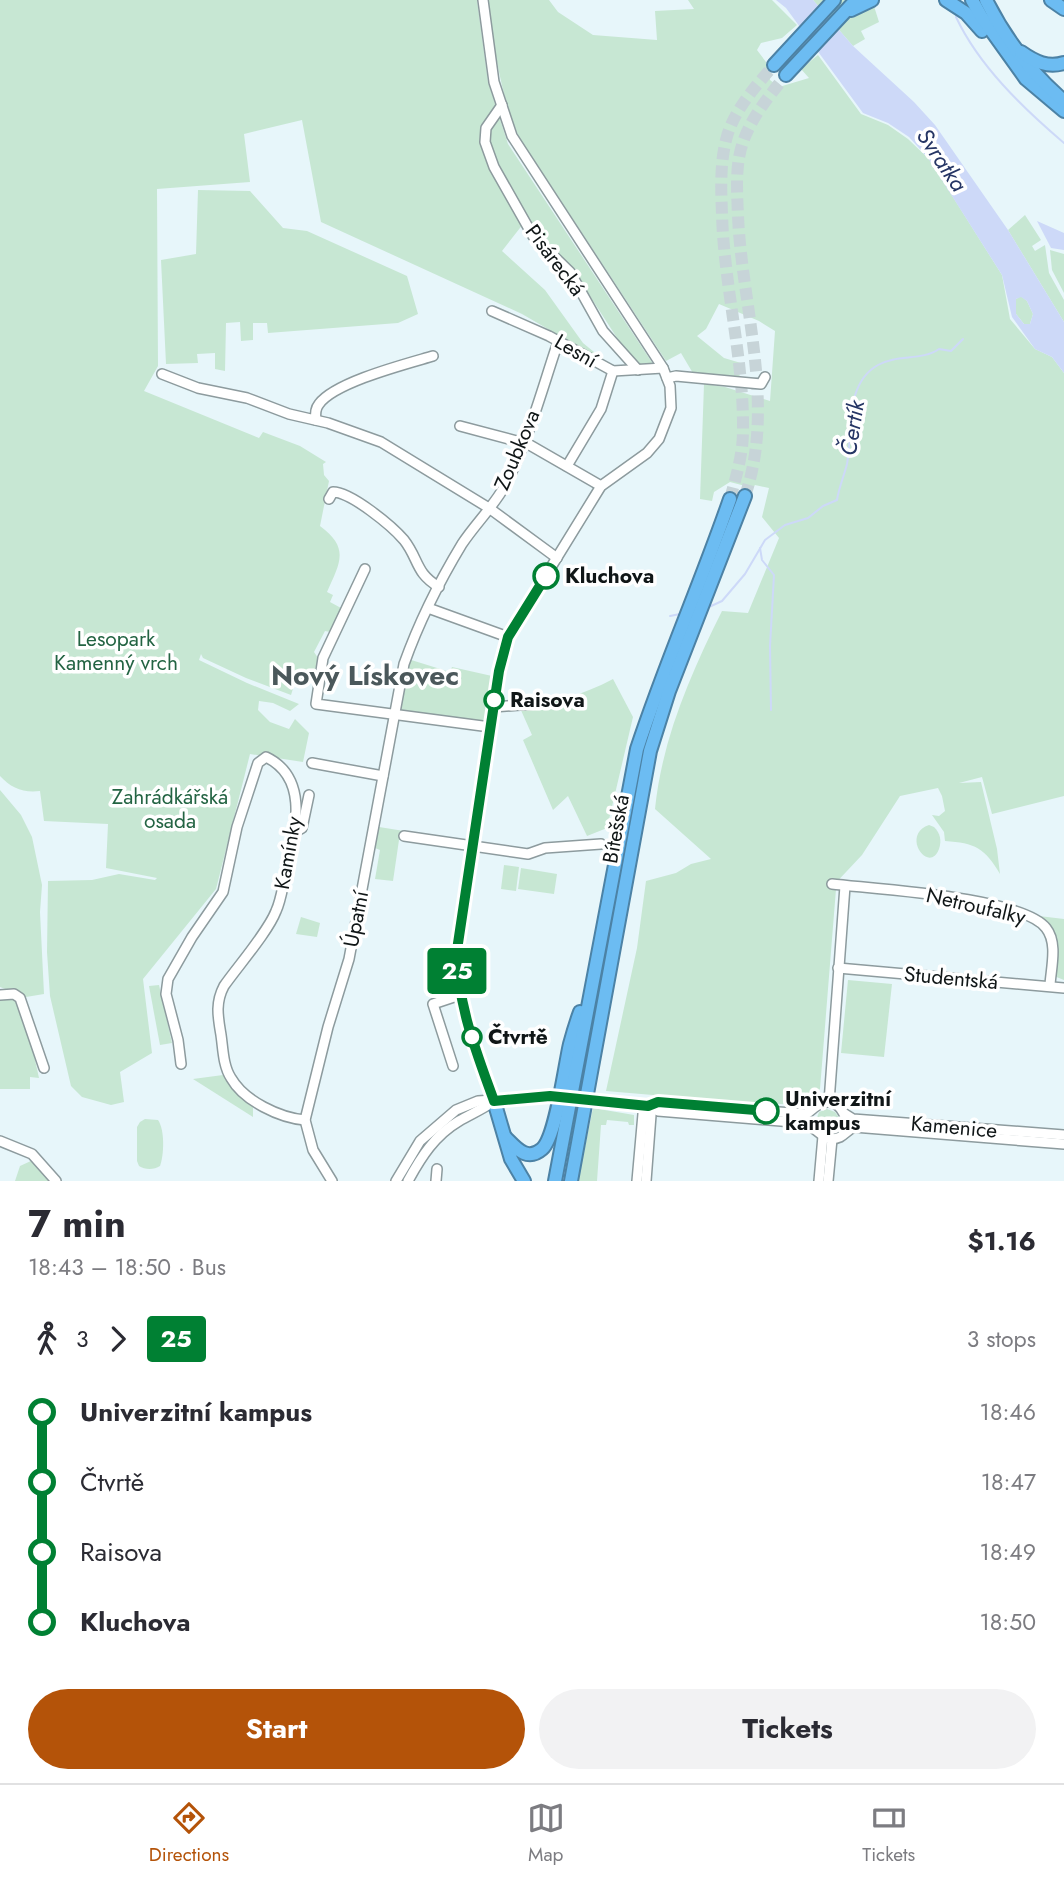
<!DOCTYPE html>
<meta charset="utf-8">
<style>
body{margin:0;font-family:Jost,sans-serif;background:#f2f2f3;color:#2b2b33;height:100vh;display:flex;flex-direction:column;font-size:26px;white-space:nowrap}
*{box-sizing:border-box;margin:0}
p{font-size:23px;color:#7c7c81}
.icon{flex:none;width:38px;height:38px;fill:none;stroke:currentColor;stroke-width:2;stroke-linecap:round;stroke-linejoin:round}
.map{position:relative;height:1181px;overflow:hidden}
.side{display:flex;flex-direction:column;background:#fff;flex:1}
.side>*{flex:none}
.badge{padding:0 14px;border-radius:5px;font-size:24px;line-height:46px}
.map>.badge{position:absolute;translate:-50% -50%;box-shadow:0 0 0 4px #fff}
.legs{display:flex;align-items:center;gap:10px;height:77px;padding:0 28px;font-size:23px}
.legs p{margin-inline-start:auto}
.overview{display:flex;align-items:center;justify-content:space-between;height:119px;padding:0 28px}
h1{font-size:38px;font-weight:700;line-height:52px}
.cta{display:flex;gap:14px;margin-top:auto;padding:14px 28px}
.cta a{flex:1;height:80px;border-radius:42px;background:#b45309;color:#fff;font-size:28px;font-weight:700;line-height:80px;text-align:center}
.cta a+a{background:#f2f2f3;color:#2b2b33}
ul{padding:0 28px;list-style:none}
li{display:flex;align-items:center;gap:24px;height:70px;font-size:26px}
li i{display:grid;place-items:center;width:10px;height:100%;margin:0 9px;background:currentColor}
li i::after{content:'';width:18px;height:18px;margin:-9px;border:5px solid;border-radius:50%;background:#fff}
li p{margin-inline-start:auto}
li:first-child i{background:linear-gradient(#0000 50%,currentColor 0)}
li:last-child i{background:linear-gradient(currentColor 50%,#0000 0)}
.tab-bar{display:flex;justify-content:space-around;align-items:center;height:98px;border-top:2px solid #e1e1e2;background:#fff;font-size:19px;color:#7c7c81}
.tab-bar a{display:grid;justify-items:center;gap:4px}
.tab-bar .active{color:#b45309}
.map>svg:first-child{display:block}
</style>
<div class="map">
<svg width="1064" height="1181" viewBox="0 0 1064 1181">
<rect width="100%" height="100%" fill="#e7f6fa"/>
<g fill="#c7e7d3">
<path d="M0,0H477L488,82L508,144L653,364H634L573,270L527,219L502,251L545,290L583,343L610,365L522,314L321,222L302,120L244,134L250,182L157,189L158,366L144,391L259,438L263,432L300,446L326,462L323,464L324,475L329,481L320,526C350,548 340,563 327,592L333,595L330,602L341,608L330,632L325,631L314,652L318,658L315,670H309L307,681L296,679L291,695L246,678L203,658L201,654L199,660L247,683L299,704L290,711L273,703L259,701L258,710L270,722L289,729L295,719L309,733L303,762L250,754L216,889L143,979L152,1053L120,1072L124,1102L111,1105L82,1097L71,1086L50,996L47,952L48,881L92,880L119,874L155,880L157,878L106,868L108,824L44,821L40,791C23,793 11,788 0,776Z"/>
<path d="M488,0H549L558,12L593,35L657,40L655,11L694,9L688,0H772L797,25L782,38L761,43L757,50L766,62L770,80L779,87L809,78L801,69L818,55L861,114L888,125L908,139L929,159L1002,275L1010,319L1035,349L1052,357L1064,373V796L992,814L982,777L959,783L981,782L997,849L1000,874C985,848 975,843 945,841L944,832L932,815L939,816L945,811L942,796L938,788L900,796L862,855L831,888L836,889L820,1089L800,1105L723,1101L606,1091L637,948L646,881L676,873L691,864L711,859L655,809C662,739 691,673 722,611L748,613L779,538L762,517L769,488L755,485L753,488L730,482L714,492L712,501L700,499L704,384L725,387L770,401L775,331L759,321L719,304L706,329L697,336L724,358L741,363L739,380L694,375L681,353L666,361L519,137C500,94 494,47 488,0Z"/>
<polygon points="813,0 847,0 856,13 873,3 879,22 861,31 865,39 853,46"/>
<polygon points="198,190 250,191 283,228 307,231 407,276 418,314 398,323 268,333 267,323 253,323 253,340 241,341 240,322 226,323 225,371 215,369 215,353 197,354 198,363 166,364 161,260 196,254"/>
<polygon points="1025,215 1041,240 1032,246 1035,251 1045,245 1049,273 1064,300 1064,322 1008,230"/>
<polygon points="1050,250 1064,254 1064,293 1052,270"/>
<polygon points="1021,296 1027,301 1033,314 1030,324 1024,324 1016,314 1016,299"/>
<polygon points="408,659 450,672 452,667 492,676 484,721 398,711"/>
<path d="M613,679L633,717L607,828L587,836L568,796L553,810L523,740L532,735L520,708C553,703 583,695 613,679Z"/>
<polygon points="0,790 21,815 32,837 42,885 40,912 44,994 26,997 0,987"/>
<path d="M929,825L934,827C940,833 942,840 939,849C929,875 900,835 929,825Z"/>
<polygon points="379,827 404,831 403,840 399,840 393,881 375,879 380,850 375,848"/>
<polygon points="504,865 519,867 516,891 501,889"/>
<polygon points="521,868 557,874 554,894 518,889"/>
<polygon points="1039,916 1064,919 1064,980 1054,976 1054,932"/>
<polygon points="301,917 320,923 317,937 296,934"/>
<polygon points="848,980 892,984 884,1057 841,1053"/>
<polygon points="159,985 172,1043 160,1045 149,986"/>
<polygon points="0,997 16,997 27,1024 39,1078 30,1077 30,1089 0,1089"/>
<polygon points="223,1075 233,1090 253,1106 253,1117 193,1079"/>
<polygon points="593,1108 634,1115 634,1125 629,1125 628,1122 607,1120 606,1125 601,1125 597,1181 578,1181"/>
<polygon points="827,1109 835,1112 842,1122 835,1132 827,1131 816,1120 819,1112"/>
<path d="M145,1119L158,1120C165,1130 164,1155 160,1166C154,1170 145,1170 139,1166L137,1161V1127L140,1122Z"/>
<polygon points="33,1160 51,1181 15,1181 20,1166"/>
</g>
<g fill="#cdd9f8" fill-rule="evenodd">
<path d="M776,0H813L853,46L914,102L935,125L1008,230L1064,322V373L1052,357L1035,349L1012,317L1002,275L928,158L909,137L888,123L863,113L786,8ZM1021,297L1027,301L1033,314L1030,324H1024L1016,314V299Z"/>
<polygon points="1037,221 1064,233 1064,250 1051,248"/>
</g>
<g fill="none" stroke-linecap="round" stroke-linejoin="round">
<g stroke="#cdd9f8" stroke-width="2">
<path d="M956,17C979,66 1023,108 1064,143"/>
<polyline points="760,548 762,560 774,575 770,646 771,710"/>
<path d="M709,607L722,601L745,574L765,540L785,525L808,518L823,506L837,500C839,487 844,476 847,464C853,432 844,384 878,365C897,354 922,361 939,349L951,351L963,339"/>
<polyline points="670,616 680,614"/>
</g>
<g stroke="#c7d4d8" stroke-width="12" stroke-dasharray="12 6" stroke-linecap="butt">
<path d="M745,496C776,405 742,308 738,216C737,191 735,165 743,142C752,116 770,95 786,75"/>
<path d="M730,499C736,477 743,454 743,431C744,358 724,287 722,214C721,190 720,164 726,140C733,111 755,87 774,65"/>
</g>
<g stroke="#8d9b9e" stroke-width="12">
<g id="minor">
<path d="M483,0L494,82L512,136L663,368L670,386L671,408L659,439L647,453L601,486L508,637L499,671L457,950C457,1003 476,1052 494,1101"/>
<polyline points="502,105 486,128 485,142 494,167 533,236 570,272 603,331 638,370"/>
<polyline points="492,311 549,336 613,371 663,368"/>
<polyline points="162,374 198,388 247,398 289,414 328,423 381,442 489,508 557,558"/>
<polyline points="667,378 676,376 761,384 765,377"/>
<path d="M316,420C315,414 315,409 319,404C335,382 406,364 433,356"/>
<polyline points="460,426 528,444 601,486"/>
<polyline points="567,466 601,409 613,371"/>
<path d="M329,499L333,492C351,492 392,526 404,540C419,559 415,573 439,587"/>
<polyline points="365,569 323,658 316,704 490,727"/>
<polyline points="428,608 508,637"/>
<polyline points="493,707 533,704"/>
<polyline points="312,763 383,776"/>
<polyline points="295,832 302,828 309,795"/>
<polyline points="404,836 528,854 545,848 601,844"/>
<path d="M832,884C874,889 1022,897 1046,928C1058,943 1051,968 1050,985"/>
<polyline points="838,968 1064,988"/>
<polyline points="0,995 14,994 20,998 44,1068"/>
<path d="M181,1064L178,1040L166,994L168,979L192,937L223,892L237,827L258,763L266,757C310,778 295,831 287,869C283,882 282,898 276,911C268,932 238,966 224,986C215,1003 218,1017 221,1035C223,1048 223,1066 231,1078C244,1101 280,1118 305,1120"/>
<polyline points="453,1066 433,1004 460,995"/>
<path d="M610,1101L647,1106L658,1111L805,1123C817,1128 825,1144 840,1137C845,1134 848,1130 854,1127L1064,1144"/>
<polyline points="829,1102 845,886"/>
<path d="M647,1106L658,1103L806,1114C811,1111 815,1106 820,1104C838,1095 848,1116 847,1131"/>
<polyline points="845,1114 853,1119 1064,1135"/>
<polyline points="0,1141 32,1154 56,1181"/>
<path d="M332,1181L313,1150L305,1120L328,1027L349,959L404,664C419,622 439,582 462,544C476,523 494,506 506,484C528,441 541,393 556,348L562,344"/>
<polyline points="396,1181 420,1141 456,1110 478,1101 550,1096"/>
<path d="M408,1181C421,1157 435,1135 459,1121C471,1114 483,1109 494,1101"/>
<polyline points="436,1181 437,1169"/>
<polyline points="637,1181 643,1114 647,1106"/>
<polyline points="646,1181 651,1115 647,1106"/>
<polyline points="819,1181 823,1136"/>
<polyline points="828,1181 832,1139"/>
</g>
</g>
<g stroke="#4c82a5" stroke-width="16">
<g id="highway">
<polyline points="946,0 966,13 982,31"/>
<polyline points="972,0 981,16 1026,79 1064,111"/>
<path d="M986,0C1006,40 1030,72 1064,101"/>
<polyline points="1051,0 1064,9"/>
<polyline points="851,10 872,0"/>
<path d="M1021,52C1035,62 1048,68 1064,63"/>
<polyline points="774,65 834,0"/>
<polyline points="786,75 856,0"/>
<polyline points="494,1101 511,1159 524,1181"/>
<path d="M506,1138C516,1148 527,1162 542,1149C556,1137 565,1065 570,1044C573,1033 576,1023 580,1012"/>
<path d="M555,1181L637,749C665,664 701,583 730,499"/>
<polyline points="571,1181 650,751 669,691 745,496"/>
</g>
</g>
<use href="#minor" stroke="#fff" stroke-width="9"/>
<use href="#highway" stroke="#6cbcf2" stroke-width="12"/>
<g stroke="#8d9b9e" stroke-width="12" stroke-linecap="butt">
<polyline id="minor-bridge" points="550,1096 610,1101"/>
</g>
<use href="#minor-bridge" stroke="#fff" stroke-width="9"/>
</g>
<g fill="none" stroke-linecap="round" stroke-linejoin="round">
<g stroke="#fff" stroke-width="16">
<path id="line-1" d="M546,576L508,637L499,671L457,950C457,1004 476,1051 494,1101L550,1096L648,1106L658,1102L766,1111"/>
</g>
<use href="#line-1" stroke="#008033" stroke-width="10"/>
</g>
<g fill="#fff" stroke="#008033" stroke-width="3.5">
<circle cx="546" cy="576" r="12"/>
<circle cx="494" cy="700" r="9"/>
<circle cx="472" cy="1037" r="9"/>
<circle cx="766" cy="1111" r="12"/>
</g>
<g text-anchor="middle" stroke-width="7" stroke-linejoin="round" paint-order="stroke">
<g font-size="21" fill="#101617" stroke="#fff">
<text transform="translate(555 260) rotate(53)" y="7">Pisárecká</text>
<text transform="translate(576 351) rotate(30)" y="7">Lesní</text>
<text transform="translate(517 450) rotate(-67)" y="7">Zoubkova</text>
<text transform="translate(616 829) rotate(-80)" y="7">Bítešská</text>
<text transform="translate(288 853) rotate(-80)" y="7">Kamínky</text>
<text transform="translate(976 906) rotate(13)" y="7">Netroufalky</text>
<text transform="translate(356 919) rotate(-79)" y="7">Úpatní</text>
<text transform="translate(951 978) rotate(5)" y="7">Studentská</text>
<text transform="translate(954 1127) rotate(5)" y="7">Kamenice</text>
</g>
<g font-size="21" font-weight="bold" fill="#101617" stroke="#fff" text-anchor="start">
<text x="565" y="583">Kluchova</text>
<text x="510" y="707">Raisova</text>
<text x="488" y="1044">Čtvrtě</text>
<text x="785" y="1106">Univerzitní<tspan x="785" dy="24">kampus</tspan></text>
</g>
<g font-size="21" fill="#236443" stroke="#fff">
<text x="116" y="646">Lesopark<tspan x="116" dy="24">Kamenný vrch</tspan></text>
<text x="170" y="804">Zahrádkářská<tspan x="170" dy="24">osada</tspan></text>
</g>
<g font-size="23" font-style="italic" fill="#253564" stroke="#fff">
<text transform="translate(942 160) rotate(56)" y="8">Svratka</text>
<text transform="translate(852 428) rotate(-81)" y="8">Čertík</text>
</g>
<g font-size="28" font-weight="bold" fill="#4b585b" stroke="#fff">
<text x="365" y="685">Nový Lískovec</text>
</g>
</g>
</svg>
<b class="badge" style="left:457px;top:971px;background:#008033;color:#fff">25</b>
</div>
<section class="side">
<div class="overview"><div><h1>7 min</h1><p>18:43 – 18:50 · Bus</p></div><b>$1.16</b></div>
<div class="legs"><svg class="icon" aria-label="walk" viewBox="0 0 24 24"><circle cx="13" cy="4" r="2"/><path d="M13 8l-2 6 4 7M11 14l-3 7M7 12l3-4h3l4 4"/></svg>3<svg class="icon" aria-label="forward" viewBox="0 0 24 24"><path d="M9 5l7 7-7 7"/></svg><b class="badge" style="background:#008033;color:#fff">25</b><p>3 stops</p></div>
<ul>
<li><i style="color:#008033"></i><b>Univerzitní kampus</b><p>18:46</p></li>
<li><i style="color:#008033"></i><span>Čtvrtě</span><p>18:47</p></li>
<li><i style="color:#008033"></i><span>Raisova</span><p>18:49</p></li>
<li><i style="color:#008033"></i><b>Kluchova</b><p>18:50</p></li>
</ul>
<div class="cta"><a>Start</a><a>Tickets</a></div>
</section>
<nav class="tab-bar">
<a class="active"><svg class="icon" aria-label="directions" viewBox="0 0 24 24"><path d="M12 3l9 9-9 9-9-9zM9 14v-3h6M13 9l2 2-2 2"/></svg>Directions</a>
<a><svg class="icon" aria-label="map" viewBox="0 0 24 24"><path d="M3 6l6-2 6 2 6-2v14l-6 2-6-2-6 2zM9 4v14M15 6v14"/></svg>Map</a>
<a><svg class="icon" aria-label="tickets" viewBox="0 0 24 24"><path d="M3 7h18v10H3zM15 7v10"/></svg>Tickets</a>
</nav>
